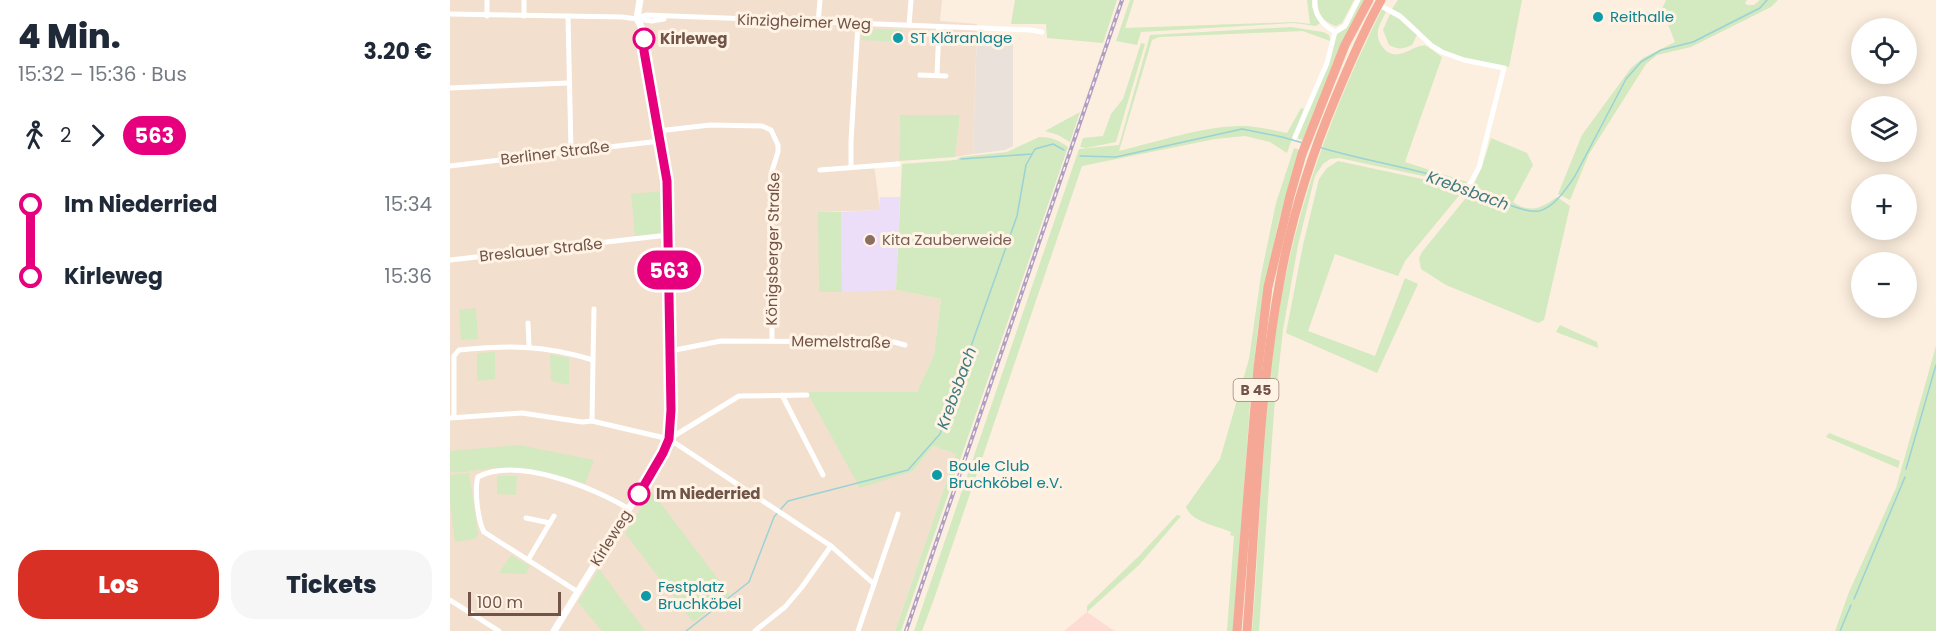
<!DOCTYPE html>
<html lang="de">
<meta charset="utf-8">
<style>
body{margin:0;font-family:Poppins,sans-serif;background:#f6f6f7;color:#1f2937;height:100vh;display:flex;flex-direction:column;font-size:22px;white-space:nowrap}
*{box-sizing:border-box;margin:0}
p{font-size:20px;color:#747a83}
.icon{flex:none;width:33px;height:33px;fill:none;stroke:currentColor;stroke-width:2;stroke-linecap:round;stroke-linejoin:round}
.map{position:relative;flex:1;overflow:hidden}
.side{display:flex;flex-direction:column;background:#fff;width:450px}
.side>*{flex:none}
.badge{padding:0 12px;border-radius:20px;font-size:21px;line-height:39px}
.tools{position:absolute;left:1401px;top:18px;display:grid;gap:12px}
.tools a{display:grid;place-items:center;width:66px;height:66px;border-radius:50%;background:#fff;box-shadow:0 3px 15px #0003;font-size:30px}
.scale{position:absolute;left:18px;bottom:15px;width:93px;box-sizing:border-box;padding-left:6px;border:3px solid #725348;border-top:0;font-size:16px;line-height:21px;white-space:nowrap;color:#725348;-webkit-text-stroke:4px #fff3e5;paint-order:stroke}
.map>.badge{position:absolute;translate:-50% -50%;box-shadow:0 0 0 3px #fff}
.legs{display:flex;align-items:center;gap:9px;height:66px;padding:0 18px;font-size:20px}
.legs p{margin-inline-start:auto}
.summary{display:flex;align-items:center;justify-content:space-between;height:102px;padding:0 18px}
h1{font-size:33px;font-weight:800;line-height:45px}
.primary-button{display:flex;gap:12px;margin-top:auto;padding:12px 18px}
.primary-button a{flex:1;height:69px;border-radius:24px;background:#d93025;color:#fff;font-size:24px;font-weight:800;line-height:69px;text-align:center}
.primary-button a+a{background:#f6f6f7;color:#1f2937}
ul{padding:0 18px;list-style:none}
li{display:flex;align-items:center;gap:21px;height:72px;font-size:22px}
li i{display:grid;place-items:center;width:9px;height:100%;margin:0 8px;background:currentColor}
li i::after{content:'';width:15px;height:15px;margin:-8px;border:4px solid;border-radius:50%;background:#fff}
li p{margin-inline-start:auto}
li:first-child i{background:linear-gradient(#0000 50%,currentColor 0)}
li:last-child i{background:linear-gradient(currentColor 50%,#0000 0)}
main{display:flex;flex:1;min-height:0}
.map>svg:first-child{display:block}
</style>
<main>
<section class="side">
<div class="summary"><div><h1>4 Min.</h1><p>15:32 – 15:36 · Bus</p></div><b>3.20 €</b></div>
<div class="legs"><svg class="icon" aria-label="walk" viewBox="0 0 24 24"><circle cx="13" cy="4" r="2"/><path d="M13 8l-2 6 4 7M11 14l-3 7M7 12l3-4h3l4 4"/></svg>2<svg class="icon" aria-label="forward" viewBox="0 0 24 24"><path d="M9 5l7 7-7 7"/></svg><b class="badge" style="background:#e6007e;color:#fff">563</b></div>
<ul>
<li><i style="color:#e6007e"></i><b>Im Niederried</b><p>15:34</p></li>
<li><i style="color:#e6007e"></i><b>Kirleweg</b><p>15:36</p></li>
</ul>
<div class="primary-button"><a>Los</a><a>Tickets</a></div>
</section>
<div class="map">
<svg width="1486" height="631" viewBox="0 0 1486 631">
<rect width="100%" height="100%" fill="#fcefdf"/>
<polygon fill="#f3dfce" points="0,0 492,0 490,21 527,24 523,154 505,157 510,115 450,115 449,161 424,164 430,210 369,212 369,292 446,290 491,299 484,355 467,392 358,392 463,471 483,446 506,454 445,631 0,631"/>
<polygon fill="#fcdcd3" points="637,612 660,628 665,631 614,631"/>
<polygon fill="#eae1db" points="527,32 563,35 563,146 555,150 523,154"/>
<polygon fill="#ecddf8" points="430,197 450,197 446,290 392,292 391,212 429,210"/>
<g fill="#d3e9bf">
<polygon points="565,0 667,0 653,43 597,38 596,24 561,24"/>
<polygon points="680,0 684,0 675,28 845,22 860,24 857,0 862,0 862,7 870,23 866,26 844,23 691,32 687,45 666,41"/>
<path d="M867,0H904L892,23L886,26C874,23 867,13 867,0Z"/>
<polygon points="909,0 915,0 882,66 853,140 847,138 886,34 891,31"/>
<path d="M948,0H1072L1059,67C1033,62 1003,61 982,43C968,31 958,17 942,9Z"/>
<polygon points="1216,0 1297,0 1295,3 1297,5 1304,5 1310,0 1328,0 1321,7 1241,47 1207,55 1196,64 1139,154 1120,200 1108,194 1132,135 1181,68 1193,58 1225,42 1212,9"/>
<path d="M932,9L936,12C931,22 924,32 930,43C945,69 964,42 976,46C981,48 987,54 992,57L955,162L1017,182L1014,188L987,179L889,158L880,159L873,164L865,176L848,245L833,330L824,411L809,631H802C811,530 810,427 826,327C844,214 881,111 932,9Z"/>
<path d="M940,14L949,19L967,35L962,45C953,49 948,50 939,45L933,30Z"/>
<path d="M841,27L873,32L879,35L880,41L853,31L709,37L702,40L669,151C707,142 753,126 791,126C807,126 822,130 837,133L851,108L854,109L839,147L837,153L820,142L795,136L765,139L632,166L484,599L472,631H464L629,149L669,145L700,35Z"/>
<polygon points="417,29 452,30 452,42 411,40 411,33"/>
<polygon points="691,43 695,44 666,142 636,148 630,147 633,138 653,136 661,114 673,99"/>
<polygon points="630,112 620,142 608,135 595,131"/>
<polygon points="450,115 510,115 505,157 449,161"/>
<path d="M589,137C602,137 608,140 618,147L451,631H445L506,454L483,446L463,471L410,488L357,392H467L484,355L491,299L446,290L452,164L506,160L510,157L557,152Z"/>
<path d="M1041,138L1077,153L1083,165L1063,202C1081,214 1091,208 1107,197L1120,206L1094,320L1088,323L996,285L971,269L969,258L972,252L1019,194L1032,167Z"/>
<path d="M844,148L850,150L828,224L808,327L800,404L784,631H777L784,536L780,535L781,532C768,526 741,522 736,507L770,459L799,359L811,275L826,203Z"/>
<polygon points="888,161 986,182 1012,192 955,261 948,276 885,254 858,331 925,356 955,278 968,284 927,373 836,333 853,245 869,179 877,168"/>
<polygon points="214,191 215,234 185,236 181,194"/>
<polygon points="368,212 391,212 392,292 369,292"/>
<polygon points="26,308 28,339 11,340 9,310"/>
<polygon points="1110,325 1147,342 1148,348 1106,332"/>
<polygon points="1486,346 1486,631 1385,631 1399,592 1446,488"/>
<polygon points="45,352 45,379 27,381 27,353"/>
<polygon points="100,354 119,358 119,385 101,381"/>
<polygon points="1379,433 1450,461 1448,468 1376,437"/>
<path d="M69,445L144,460L135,484C107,474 78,468 47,468C32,468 14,474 0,472V451Z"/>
<polygon points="19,473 28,534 25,539 5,542 0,502 0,475"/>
<polygon points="47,476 67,476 66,495 47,494"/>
<polygon points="202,492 280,595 243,622 175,533"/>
<polygon points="727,515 731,516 689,565 637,612 637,606 689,556"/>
<polygon points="61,555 80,566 76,574 49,573"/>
<polygon points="149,569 195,631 152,631 128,602"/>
</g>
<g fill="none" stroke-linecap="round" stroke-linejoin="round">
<g stroke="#9bd2d6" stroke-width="1.5">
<path d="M869,147C917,162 969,168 1016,186C1034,193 1071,214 1089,211C1104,208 1117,188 1125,176L1176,79L1191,62L1211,50L1243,42L1310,8L1317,0"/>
<polyline points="630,156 666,157 792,129 832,137 853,143"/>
<polyline points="511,159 582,154"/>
<polyline points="1456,469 1486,365"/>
<polyline points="1404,599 1455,477"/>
<polyline points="236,631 299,582 324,517 338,501 458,470 490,434 567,216 576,165 585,149 603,144 614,150"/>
<polyline points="1390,631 1401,605"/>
</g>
<g stroke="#fff" stroke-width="5">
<polyline points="37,0 37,16"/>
<path d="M865,0C864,15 872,24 885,32"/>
<polyline points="927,4 950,16 982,46 992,52 1014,60 1054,68 1029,167 1016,192"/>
<polyline points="0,14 172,17 202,21 214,19"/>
<polyline points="74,16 74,0"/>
<polyline points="118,16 121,151"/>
<polyline points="187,18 196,15 580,30 592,32"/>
<polyline points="368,23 370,0"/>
<polyline points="459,25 461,0"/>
<polyline points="885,32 895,26 908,0"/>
<polyline points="470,75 496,76"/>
<polyline points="487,75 489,27"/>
<polyline points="0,88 118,83"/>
<polyline points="208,131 260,125 312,126 321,130 328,145 328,152 321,174 322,340"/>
<polyline points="845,137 877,63 885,32"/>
<polyline points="0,166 210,141"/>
<polyline points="401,167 401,141 408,24"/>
<polyline points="370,170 448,164"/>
<polyline points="0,260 218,235"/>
<polyline points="78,323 79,346"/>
<polyline points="220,351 271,341 444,342 455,345"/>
<polyline points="143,360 144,309"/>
<polyline points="332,395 373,475"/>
<path d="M4,417V356L9,350C60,345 94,345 143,360L142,421"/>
<polyline points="0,418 72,413 132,422 142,421 219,439 381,546 424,584"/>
<polyline points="219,439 289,396 357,395"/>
<polyline points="76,518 100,523"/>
<polyline points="78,560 104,516"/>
<path d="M128,592L34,532C28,521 24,489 28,477C66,456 145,488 179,509"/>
<polyline points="0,600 49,631"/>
<polyline points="305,631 335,607 352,587 381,546"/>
<polyline points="408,631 448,514"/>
</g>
<polyline stroke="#fff" stroke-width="7" points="104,631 213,453 219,439 221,409 217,181 194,51 193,31 187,18 190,0"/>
<g stroke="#f6a896" stroke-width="9">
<polyline points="787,631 808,368 818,287 840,196 852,154 895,45 919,0"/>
<path d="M797,631C806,516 808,400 829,286C840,222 860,159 885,99C899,65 913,32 931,0"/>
</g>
<g stroke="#b09fc4" stroke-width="4">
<polyline id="rail" points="456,631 672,0"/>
</g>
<use href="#rail" stroke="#fff3e5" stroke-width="1.5" stroke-dasharray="4.5" stroke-linecap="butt"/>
</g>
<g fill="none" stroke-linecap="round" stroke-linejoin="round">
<g stroke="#fff" stroke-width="14">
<polyline id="line-1" points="189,494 213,453 219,439 221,410 217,181 194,51 194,39"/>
</g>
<use href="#line-1" stroke="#e6007e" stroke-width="9"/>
</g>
<g fill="#0f9aa8" stroke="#fff3e5" stroke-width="2">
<circle cx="1148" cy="17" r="6"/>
<circle cx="448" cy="38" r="6"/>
<circle cx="487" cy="475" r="6"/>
<circle cx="196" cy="596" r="6"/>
</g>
<g fill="#fff" stroke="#e6007e" stroke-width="3">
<circle cx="194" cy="39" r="10"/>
<circle cx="189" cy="494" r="10"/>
</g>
<circle fill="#8d6e63" stroke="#fff3e5" stroke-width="2" cx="420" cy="240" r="6"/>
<g text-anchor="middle" stroke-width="6" stroke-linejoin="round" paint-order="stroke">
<rect fill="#fff3e5" stroke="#9c8377" stroke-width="1.5" x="783.5" y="379" width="45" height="22" rx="4.5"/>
<g font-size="14" font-weight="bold" fill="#725348">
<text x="806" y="395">B 45</text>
</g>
<g font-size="15" fill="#0d838f" stroke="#fff3e5" text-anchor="start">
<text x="1160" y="22">Reithalle</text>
<text x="460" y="43">ST Kläranlage</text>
<text x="499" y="471">Boule Club<tspan x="499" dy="17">Bruchköbel e.V.</tspan></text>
<text x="208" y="592">Festplatz<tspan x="208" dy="17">Bruchköbel</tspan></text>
</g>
<g font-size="15" fill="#725348" stroke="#fff3e5">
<text transform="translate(354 22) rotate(2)" y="5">Kinzigheimer Weg</text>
<text transform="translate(105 153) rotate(-7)" y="5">Berliner Straße</text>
<text transform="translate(323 249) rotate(-89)" y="5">Königsberger Straße</text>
<text transform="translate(91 250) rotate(-6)" y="5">Breslauer Straße</text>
<text transform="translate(391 342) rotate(1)" y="5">Memelstraße</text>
<text transform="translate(161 538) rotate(-58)" y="5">Kirleweg</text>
</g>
<g font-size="15" font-weight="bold" fill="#725348" stroke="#fff3e5" text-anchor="start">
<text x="210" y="44">Kirleweg</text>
<text x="206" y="499">Im Niederried</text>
</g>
<g font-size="15" fill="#785e54" stroke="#fff3e5" text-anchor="start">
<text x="432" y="245">Kita Zauberweide</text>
</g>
<g font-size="16" font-style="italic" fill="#3f797f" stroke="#fff3e5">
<text transform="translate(1018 190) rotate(20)" y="6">Krebsbach</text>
<text transform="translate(506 388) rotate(-70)" y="6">Krebsbach</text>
</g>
</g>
</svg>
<div class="tools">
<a><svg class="icon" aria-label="locate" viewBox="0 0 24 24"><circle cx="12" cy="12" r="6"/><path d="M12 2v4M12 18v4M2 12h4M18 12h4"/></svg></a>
<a><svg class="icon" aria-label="layers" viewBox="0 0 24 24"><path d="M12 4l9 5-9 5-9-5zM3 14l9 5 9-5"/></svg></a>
<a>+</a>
<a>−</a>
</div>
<div class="scale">100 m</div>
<b class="badge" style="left:219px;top:270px;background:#e6007e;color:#fff">563</b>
</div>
</main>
